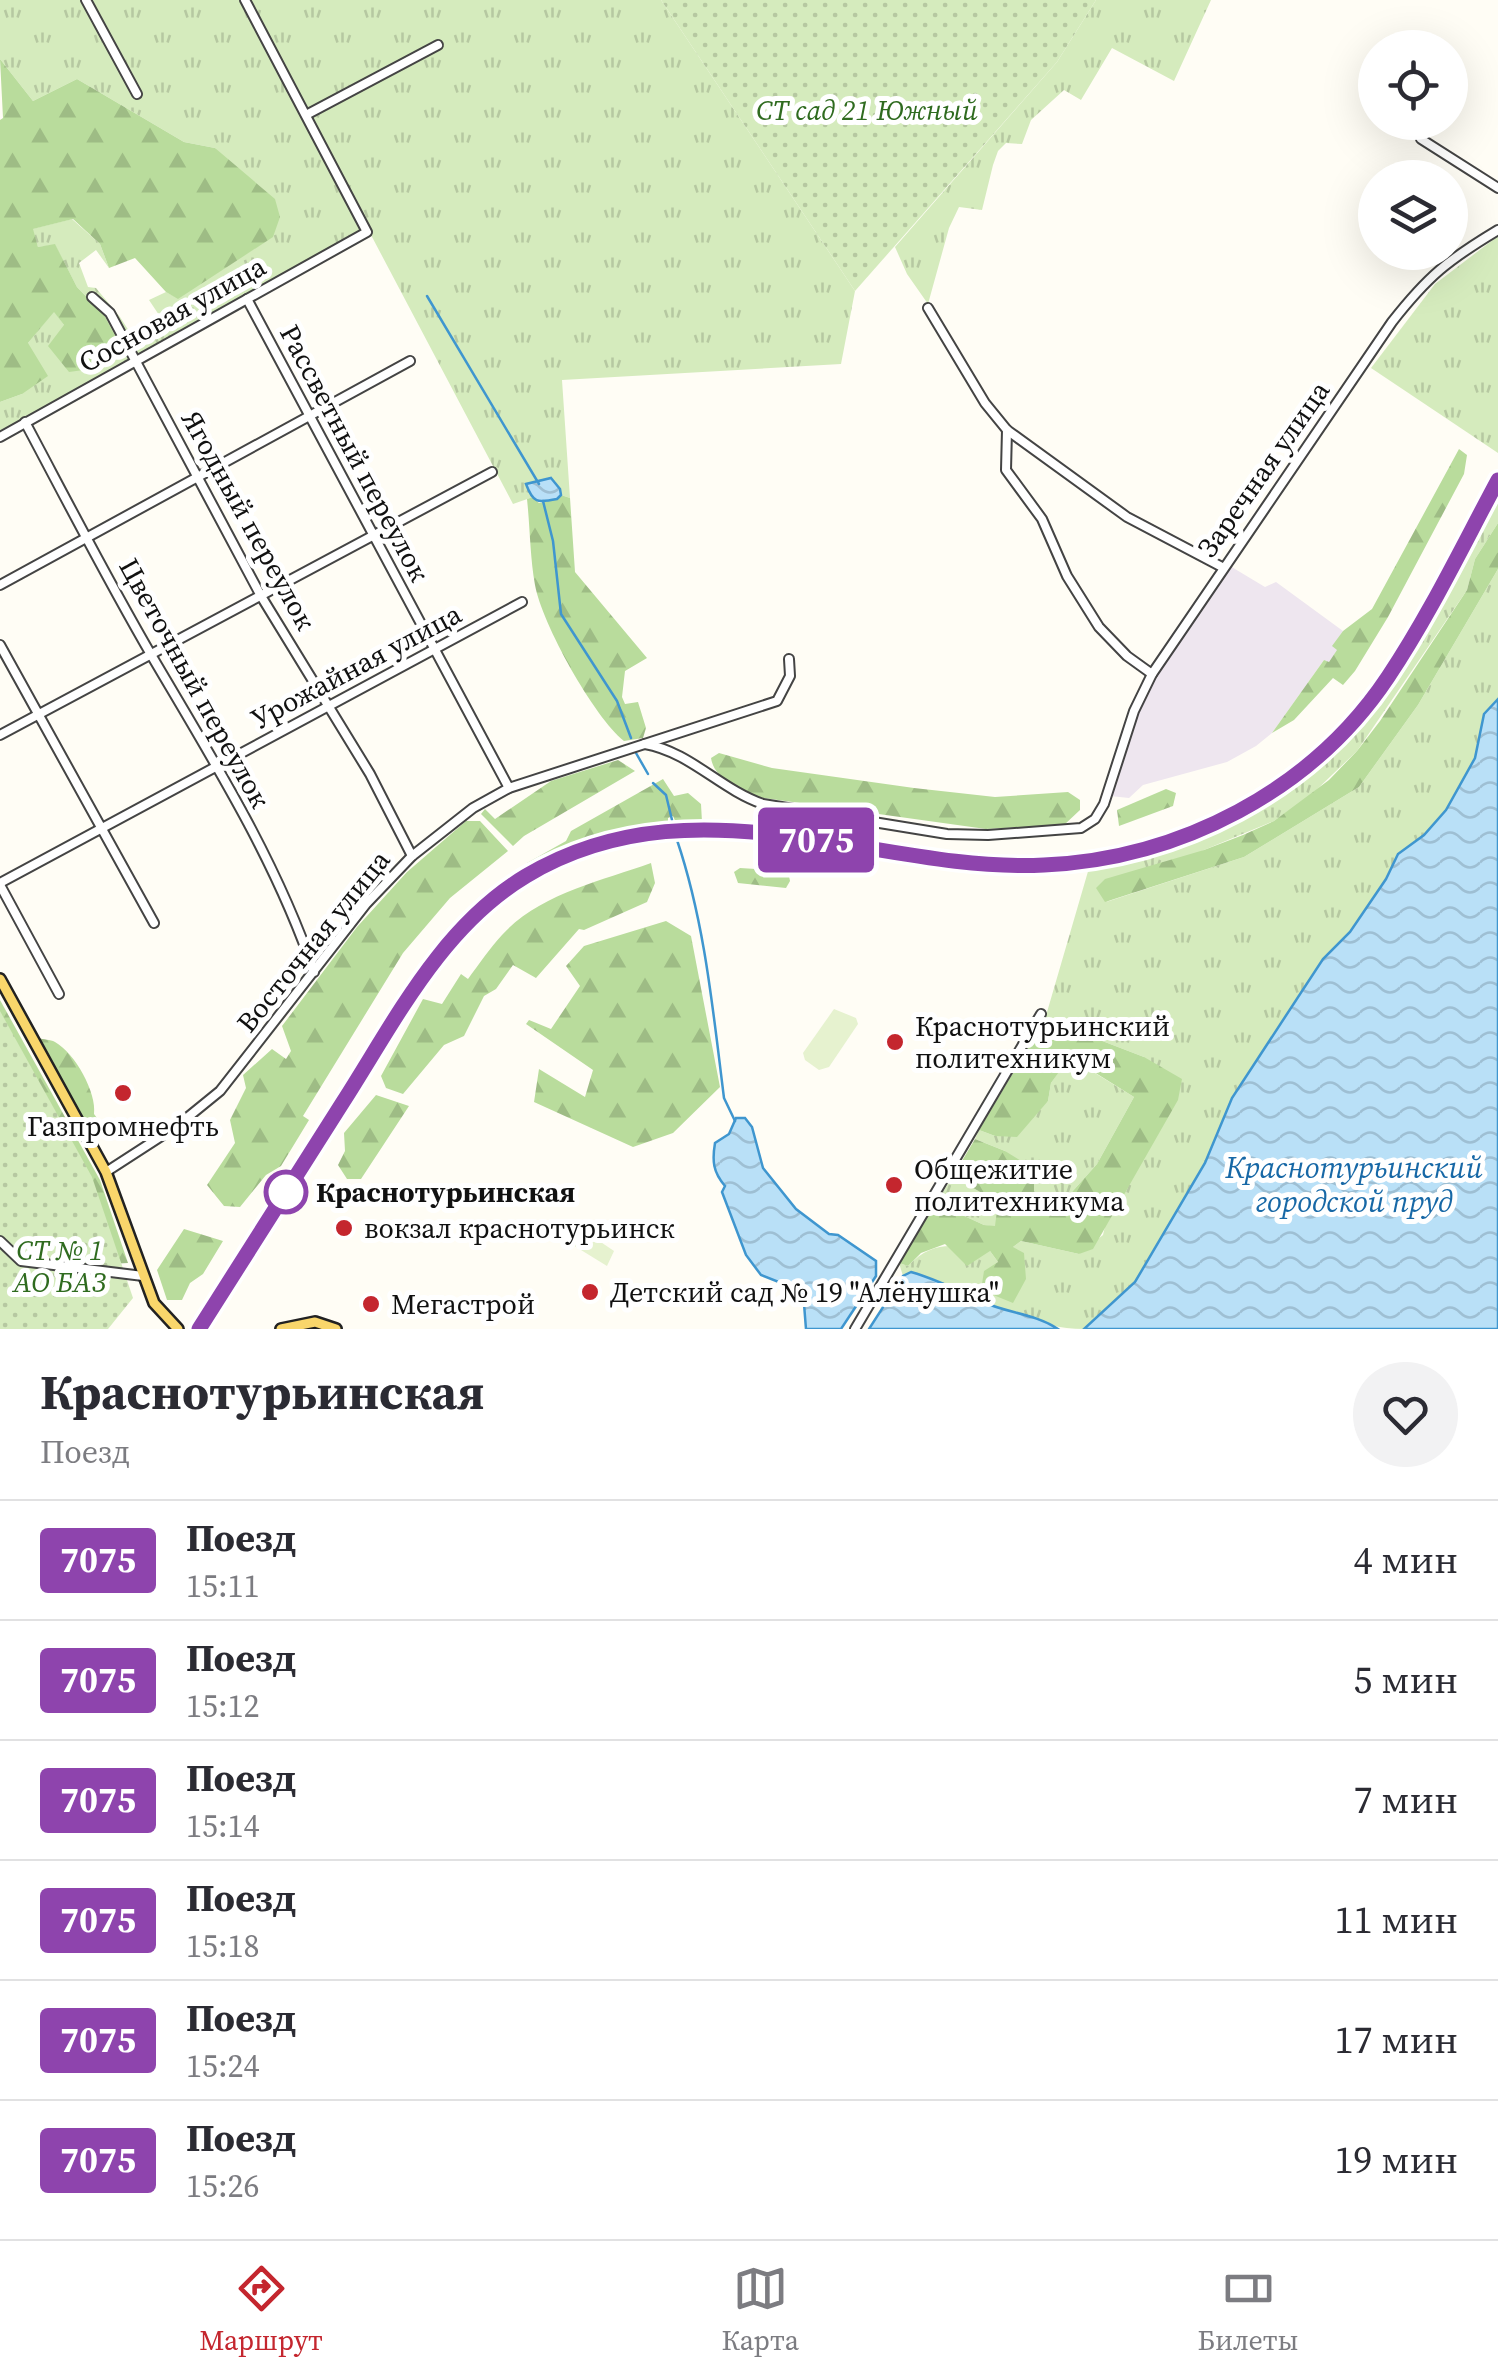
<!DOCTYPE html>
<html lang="ru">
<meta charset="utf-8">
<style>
body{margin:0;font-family:"Source Serif 4",serif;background:#f2f2f3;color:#2b2b33;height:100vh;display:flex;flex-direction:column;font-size:38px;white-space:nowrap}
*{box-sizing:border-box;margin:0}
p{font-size:32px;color:#7c7c81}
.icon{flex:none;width:55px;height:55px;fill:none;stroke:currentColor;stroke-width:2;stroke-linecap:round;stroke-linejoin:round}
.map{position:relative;height:1329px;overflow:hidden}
.sheet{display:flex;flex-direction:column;background:#fff;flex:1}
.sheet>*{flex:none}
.badge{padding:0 20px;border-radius:8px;font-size:35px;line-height:65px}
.tools{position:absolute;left:1358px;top:30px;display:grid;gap:20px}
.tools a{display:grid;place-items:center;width:110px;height:110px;border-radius:50%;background:#fff;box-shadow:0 10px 40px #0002;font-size:50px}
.map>.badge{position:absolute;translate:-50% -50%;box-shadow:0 0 0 5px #fff}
.round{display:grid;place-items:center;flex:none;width:105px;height:105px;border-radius:52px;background:#f2f2f3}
.head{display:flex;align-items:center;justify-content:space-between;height:170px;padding:0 40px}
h1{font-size:48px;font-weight:700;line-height:75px}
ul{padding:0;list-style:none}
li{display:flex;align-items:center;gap:30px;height:120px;padding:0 40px;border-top:2px solid #e1e1e2}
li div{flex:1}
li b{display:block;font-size:38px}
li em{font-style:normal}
li .badge{min-width:110px;font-weight:700;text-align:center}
.dock{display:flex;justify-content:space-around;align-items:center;height:140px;border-top:2px solid #e1e1e2;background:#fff;font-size:28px;color:#7c7c81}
.dock a{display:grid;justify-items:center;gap:5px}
.dock .current{color:#c4262e}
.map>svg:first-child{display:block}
</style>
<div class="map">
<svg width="1498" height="1329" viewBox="0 0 1498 1329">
<defs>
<pattern id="grass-tufts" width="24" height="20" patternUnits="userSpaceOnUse" patternTransform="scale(2.5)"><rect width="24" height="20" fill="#d5ebbd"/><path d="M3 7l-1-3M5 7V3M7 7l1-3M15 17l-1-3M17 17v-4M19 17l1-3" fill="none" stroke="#b6c8a1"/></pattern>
<pattern id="forest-firs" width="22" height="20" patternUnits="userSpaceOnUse" patternTransform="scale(2.5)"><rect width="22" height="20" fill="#b9dc9c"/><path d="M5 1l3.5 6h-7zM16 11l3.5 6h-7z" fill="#9ebc85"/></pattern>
<pattern id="garden-dots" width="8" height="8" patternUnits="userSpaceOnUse" patternTransform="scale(2.5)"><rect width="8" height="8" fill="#d5ebbd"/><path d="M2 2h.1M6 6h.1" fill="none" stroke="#b6c8a1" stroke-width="1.8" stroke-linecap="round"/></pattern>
<pattern id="water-waves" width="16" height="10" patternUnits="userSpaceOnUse" patternTransform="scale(2.5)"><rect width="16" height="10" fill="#b9e0f7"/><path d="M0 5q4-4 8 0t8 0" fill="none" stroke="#9ebfd3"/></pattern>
</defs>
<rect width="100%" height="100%" fill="#fffdf5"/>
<polygon fill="#eee6ef" points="1230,566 1265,587 1276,582 1343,631 1333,646 1338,650 1328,663 1324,660 1272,733 1256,746 1227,762 1143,785 1129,798 1110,796 1137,712 1155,675"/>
<g fill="url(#grass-tufts)">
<polygon points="0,0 661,0 855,291 841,364 562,380 570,498 561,495 555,481 533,493 533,497 513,504 371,235 361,232 0,433 0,402 22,394 28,343 54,311 64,325 104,315 77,287 55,245 38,247 32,229 72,219 100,244 109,268 96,250 79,263 88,287 96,288 120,317 140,348 169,330 149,300 166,292 178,298 272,237 215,148 184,142 77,79 33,101 0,59"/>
<polygon points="1096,0 1211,0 1174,81 1112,48 1081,100 1064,90 1031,120 1022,144 1006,143 998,151 993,165 982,210 959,207 949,228 928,304 907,274 895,247 1057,62"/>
<polygon points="1498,236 1498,453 1371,368 1435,284"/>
<path d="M1498,491V523L1475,559L1467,590L1357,751L1309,797L1274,821L1204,850L1106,902L1244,857L1359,787L1418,705L1498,569V699L1484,714L1475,758L1446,810L1424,835L1398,854L1386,879L1350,932L1336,945L1283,1019L1232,1098L1205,1163L1135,1282L1084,1329C1024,1329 968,1288 911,1272L903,1276L899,1263L908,1266C935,1238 955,1246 990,1251L998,1262L981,1289L1013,1247L1021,1241L1079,1254L1103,1235L1144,1057L1045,1019L1089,868C1134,857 1178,846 1221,827C1364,763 1430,623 1498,491Z"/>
<polygon points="1069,1057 1134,1097 1097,1164 1054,1212 1034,1191 1005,1151 975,1139 979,1130 995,1136 1048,1101 1051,1083"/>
<polygon points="953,1176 980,1192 997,1210 996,1227 984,1225 936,1203"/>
</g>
<g fill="url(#forest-firs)">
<polygon points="0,59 33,101 77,79 184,142 215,148 275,199 280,217 273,237 178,299 166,292 135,258 109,268 100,244 73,219 33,229 38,247 55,244 77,287 104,315 122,349 98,368 69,372 48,346 64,325 54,312 28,343 48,376 22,394 0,402 0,120 3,118"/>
<polygon points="1459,449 1467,455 1464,474 1388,617 1355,671 1343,685 1333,678 1294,720 1272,733 1324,660 1329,662 1337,650 1332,646 1343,631 1372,609"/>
<path d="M561,495L570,498L575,572L647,658L625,671L622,697L625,704L638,702L646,728L643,738L624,741C594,717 542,624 535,585C530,557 530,527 527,499L533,497L539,503L557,499Z"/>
<polygon points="1498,523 1498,569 1418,705 1359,787 1244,857 1105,902 1096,888 1105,879 1204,850 1243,835 1274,821 1329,780 1357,751 1380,721 1467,590 1475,559"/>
<path d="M719,753L772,768L914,788L995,797L1068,792L1080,800V810L1064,825L986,829L756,797C739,788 714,779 711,758Z"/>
<polygon points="618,760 635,771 524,836 513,846 481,814 485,809 495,819 551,781"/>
<polygon points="663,779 674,796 688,793 701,804 702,822 676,823 673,816 668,818 668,822 602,835 528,871 527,863 566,841 571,831"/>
<polygon points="1166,789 1176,793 1173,806 1119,826 1117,810"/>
<polygon points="466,821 480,821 508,851 450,898 403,953 303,1116 309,1120 281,1166 266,1175 240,1207 224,1206 207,1185 235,1143 230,1120 246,1088 243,1075 272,1049 286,1059 291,1051 282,1026 357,927 407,872"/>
<path d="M651,863L655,883L647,902L584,930L579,929L536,978L513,965L496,989L484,996L464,1036L444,1045L403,1094L386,1088L381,1076L423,999L442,1004L461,974L468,979C479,964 490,948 502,935C539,894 601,881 651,863Z"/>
<polygon points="740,868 788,871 790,881 786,888 738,883 734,872"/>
<polygon points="666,921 691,936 720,1087 673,1133 633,1147 534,1102 539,1069 585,1097 593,1070 526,1024 529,1020 551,1029 580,986 566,966 584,946"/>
<polygon points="0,1000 100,1180 128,1263 110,1264 0,1061"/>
<polygon points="1045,1019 1144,1057 1182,1079 1178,1100 1093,1249 1079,1254 1021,1241 1013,1247 1024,1253 1026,1279 1013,1303 981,1290 984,1271 998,1262 990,1251 967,1266 945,1244 921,1253 908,1266 899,1263 936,1203 984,1225 995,1226 997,1210 980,1192 953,1176 975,1139 1005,1151 1034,1169 1034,1191 1054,1212 1097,1164 1134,1097 1070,1057 1051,1083 1048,1101 1017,1137 995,1136 979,1130"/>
<path d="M38,1038C44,1040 50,1039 55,1042C75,1053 97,1093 94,1114L100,1122L99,1138L92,1135Z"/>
<polygon points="376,1095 409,1106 361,1179 347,1179 338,1165 345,1151 344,1133"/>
<polygon points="184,1229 223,1241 203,1274 190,1283 182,1300 167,1300 157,1270"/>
</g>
<g fill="url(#garden-dots)">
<polygon points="661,0 1096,0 1057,62 855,291"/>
<polygon points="0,1011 92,1177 133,1298 108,1329 0,1329"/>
</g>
<g fill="#e6f2cf">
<polygon points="834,1009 856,1018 858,1024 829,1067 819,1070 805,1060 803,1053"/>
<polygon points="577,1226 614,1251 607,1266 568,1242"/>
</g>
<g fill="url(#water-waves)" stroke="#3f96cf" stroke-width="2.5">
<path d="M551,478L560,489L561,495L557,499C537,503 533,503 526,484Z"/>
<polygon points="1498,699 1498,1329 1084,1329 1135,1282 1205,1163 1232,1098 1323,959 1350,932 1386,879 1398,854 1424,835 1446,810 1475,758 1484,714"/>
<path d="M736,1118H745L752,1127L763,1168L796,1209L829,1234L838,1235L876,1261V1276L841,1329H806L804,1304L794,1288L761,1275L746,1255L722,1192L725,1186C713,1172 712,1161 715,1143L729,1134Z"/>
<path d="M911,1272C936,1279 960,1291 983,1302C1007,1313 1036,1314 1058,1329H869L903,1276Z"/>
</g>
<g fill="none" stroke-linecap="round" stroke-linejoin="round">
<g stroke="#3f96cf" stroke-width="2.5">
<polyline points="427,296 539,484"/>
<polyline points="543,501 553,541 561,614 617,701 631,738"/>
<polyline points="636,753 648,774"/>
<polyline points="653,783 666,795 672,820"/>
<path d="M677,840C705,923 713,1011 724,1098L735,1121"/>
</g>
<g stroke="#444" stroke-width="12">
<g id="minor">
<polyline points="86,0 137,94"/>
<polyline points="306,115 438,45"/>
<polyline points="1421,139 1498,188"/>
<polyline points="92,297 110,313 261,596 370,774 412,856"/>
<polyline points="247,299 509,788"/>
<polyline points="928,308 985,403 1007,430 1127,517 1222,567"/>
<path d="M25,422C67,501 108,581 153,658C213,760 276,860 314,972"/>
<polyline points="1007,430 1006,470 1042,519 1067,576 1099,627 1127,656 1152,674"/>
<polyline points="0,437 367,232 245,0"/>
<polyline points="0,585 410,361"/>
<polyline points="0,645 154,923"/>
<polyline points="0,735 492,472"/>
<path d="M645,744C690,752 720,789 763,804L947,834L988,835L1081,828L1095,819L1104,804L1134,711L1152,674L1392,322C1428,276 1448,260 1498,230"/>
<polyline points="0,883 522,602"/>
<polyline points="0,885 59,994"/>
<polyline points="106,1172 177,1126 220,1091 366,904 412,856 473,808 509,788 777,701 790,676 789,659"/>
<polyline points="0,1241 21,1261 143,1276"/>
<polyline points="855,1329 1041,1014"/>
</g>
</g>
<g stroke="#222" stroke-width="14">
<g id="major">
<polyline points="0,979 106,1172 154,1303 178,1329"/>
<polyline points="281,1329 315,1322 336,1329"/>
</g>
</g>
<use href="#minor" stroke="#fff" stroke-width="8"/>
<use href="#major" stroke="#f9d66b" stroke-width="9"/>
<path stroke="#c4262e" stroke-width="2.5" d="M199,1329C247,1254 295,1178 343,1102C395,1021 441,928 526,876C616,822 712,825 811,839C887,850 966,868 1044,865C1179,860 1312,791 1388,677C1430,614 1463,547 1498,481"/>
</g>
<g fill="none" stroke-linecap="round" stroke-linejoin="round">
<g stroke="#fff" stroke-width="22">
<path id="line" d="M199,1329C247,1253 295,1178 343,1102C395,1021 441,927 526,876C616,822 712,824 812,839C887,850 967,869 1044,865C1179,859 1312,791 1388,677C1430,614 1462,547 1498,480"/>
</g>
<use href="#line" stroke="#8e44ad" stroke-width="15"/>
</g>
<g fill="#c4262e" stroke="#fff" stroke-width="4">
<circle cx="895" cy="1042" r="10"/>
<circle cx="123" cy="1093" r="10"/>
<circle cx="894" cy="1185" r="10"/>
<circle cx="344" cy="1228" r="10"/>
<circle cx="590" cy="1292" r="10"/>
<circle cx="371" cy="1304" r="10"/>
</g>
<circle fill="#fff" stroke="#8e44ad" stroke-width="5" cx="286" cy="1192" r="20"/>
<g text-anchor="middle" stroke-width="10" stroke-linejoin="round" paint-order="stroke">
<g font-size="28" font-style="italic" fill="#2f6b1f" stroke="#fff">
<text x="867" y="120">СТ сад 21 Южный</text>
<text x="60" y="1260">СТ № 1<tspan x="60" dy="32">АО БАЗ</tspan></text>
</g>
<g font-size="28" fill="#111" stroke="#fff">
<text transform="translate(172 314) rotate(-29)" y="10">Сосновая улица</text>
<text transform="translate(355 453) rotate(62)" y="10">Рассветный переулок</text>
<text transform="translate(1263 469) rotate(-55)" y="10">Заречная улица</text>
<text transform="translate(249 520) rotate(61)" y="10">Ягодный переулок</text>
<text transform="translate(356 666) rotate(-28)" y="10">Урожайная улица</text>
<text transform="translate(195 683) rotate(61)" y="10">Цветочный переулок</text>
<text transform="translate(313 941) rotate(-51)" y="10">Восточная улица</text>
</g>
<g font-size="28" fill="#111" stroke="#fff" text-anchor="start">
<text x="915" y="1036">Краснотурьинский<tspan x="915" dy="32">политехникум</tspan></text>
<text x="123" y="1136" text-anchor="middle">Газпромнефть</text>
<text x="914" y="1179">Общежитие<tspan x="914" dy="32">политехникума</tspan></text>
<text x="364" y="1238">вокзал краснотурьинск</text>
<text x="610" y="1302">Детский сад № 19 "Алёнушка"</text>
<text x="391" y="1314">Мегастрой</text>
</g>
<g font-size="28" font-weight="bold" fill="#111" stroke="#fff" text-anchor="start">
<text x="316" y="1202">Краснотурьинская</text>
</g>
<g font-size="30" font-style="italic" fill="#1768a6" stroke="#fff">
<text x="1354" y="1178">Краснотурьинский<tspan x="1354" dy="34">городской пруд</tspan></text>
</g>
</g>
</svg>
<div class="tools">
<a><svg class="icon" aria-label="locate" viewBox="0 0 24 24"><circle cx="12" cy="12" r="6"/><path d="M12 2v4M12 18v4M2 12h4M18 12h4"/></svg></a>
<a><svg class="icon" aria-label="layers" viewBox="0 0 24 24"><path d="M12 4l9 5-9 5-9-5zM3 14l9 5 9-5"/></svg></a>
</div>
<b class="badge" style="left:816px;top:840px;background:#8e44ad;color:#fff">7075</b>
</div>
<section class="sheet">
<div class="head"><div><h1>Краснотурьинская</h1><p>Поезд</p></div><a class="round"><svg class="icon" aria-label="heart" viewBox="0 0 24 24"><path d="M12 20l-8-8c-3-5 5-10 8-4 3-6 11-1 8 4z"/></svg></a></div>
<ul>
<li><span class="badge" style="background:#8e44ad;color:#fff">7075</span><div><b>Поезд</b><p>15:11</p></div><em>4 мин</em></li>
<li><span class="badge" style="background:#8e44ad;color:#fff">7075</span><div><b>Поезд</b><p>15:12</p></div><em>5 мин</em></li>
<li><span class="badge" style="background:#8e44ad;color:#fff">7075</span><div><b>Поезд</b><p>15:14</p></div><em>7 мин</em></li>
<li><span class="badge" style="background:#8e44ad;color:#fff">7075</span><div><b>Поезд</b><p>15:18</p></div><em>11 мин</em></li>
<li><span class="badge" style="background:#8e44ad;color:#fff">7075</span><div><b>Поезд</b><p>15:24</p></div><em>17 мин</em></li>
<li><span class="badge" style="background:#8e44ad;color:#fff">7075</span><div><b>Поезд</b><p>15:26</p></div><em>19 мин</em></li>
</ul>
</section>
<nav class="dock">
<a class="current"><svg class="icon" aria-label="directions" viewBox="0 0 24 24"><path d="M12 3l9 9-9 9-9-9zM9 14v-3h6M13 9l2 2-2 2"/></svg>Маршрут</a>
<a><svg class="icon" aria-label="map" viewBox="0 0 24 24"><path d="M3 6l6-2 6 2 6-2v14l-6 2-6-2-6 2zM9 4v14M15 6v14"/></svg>Карта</a>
<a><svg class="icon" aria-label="tickets" viewBox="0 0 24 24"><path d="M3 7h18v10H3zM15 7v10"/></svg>Билеты</a>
</nav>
